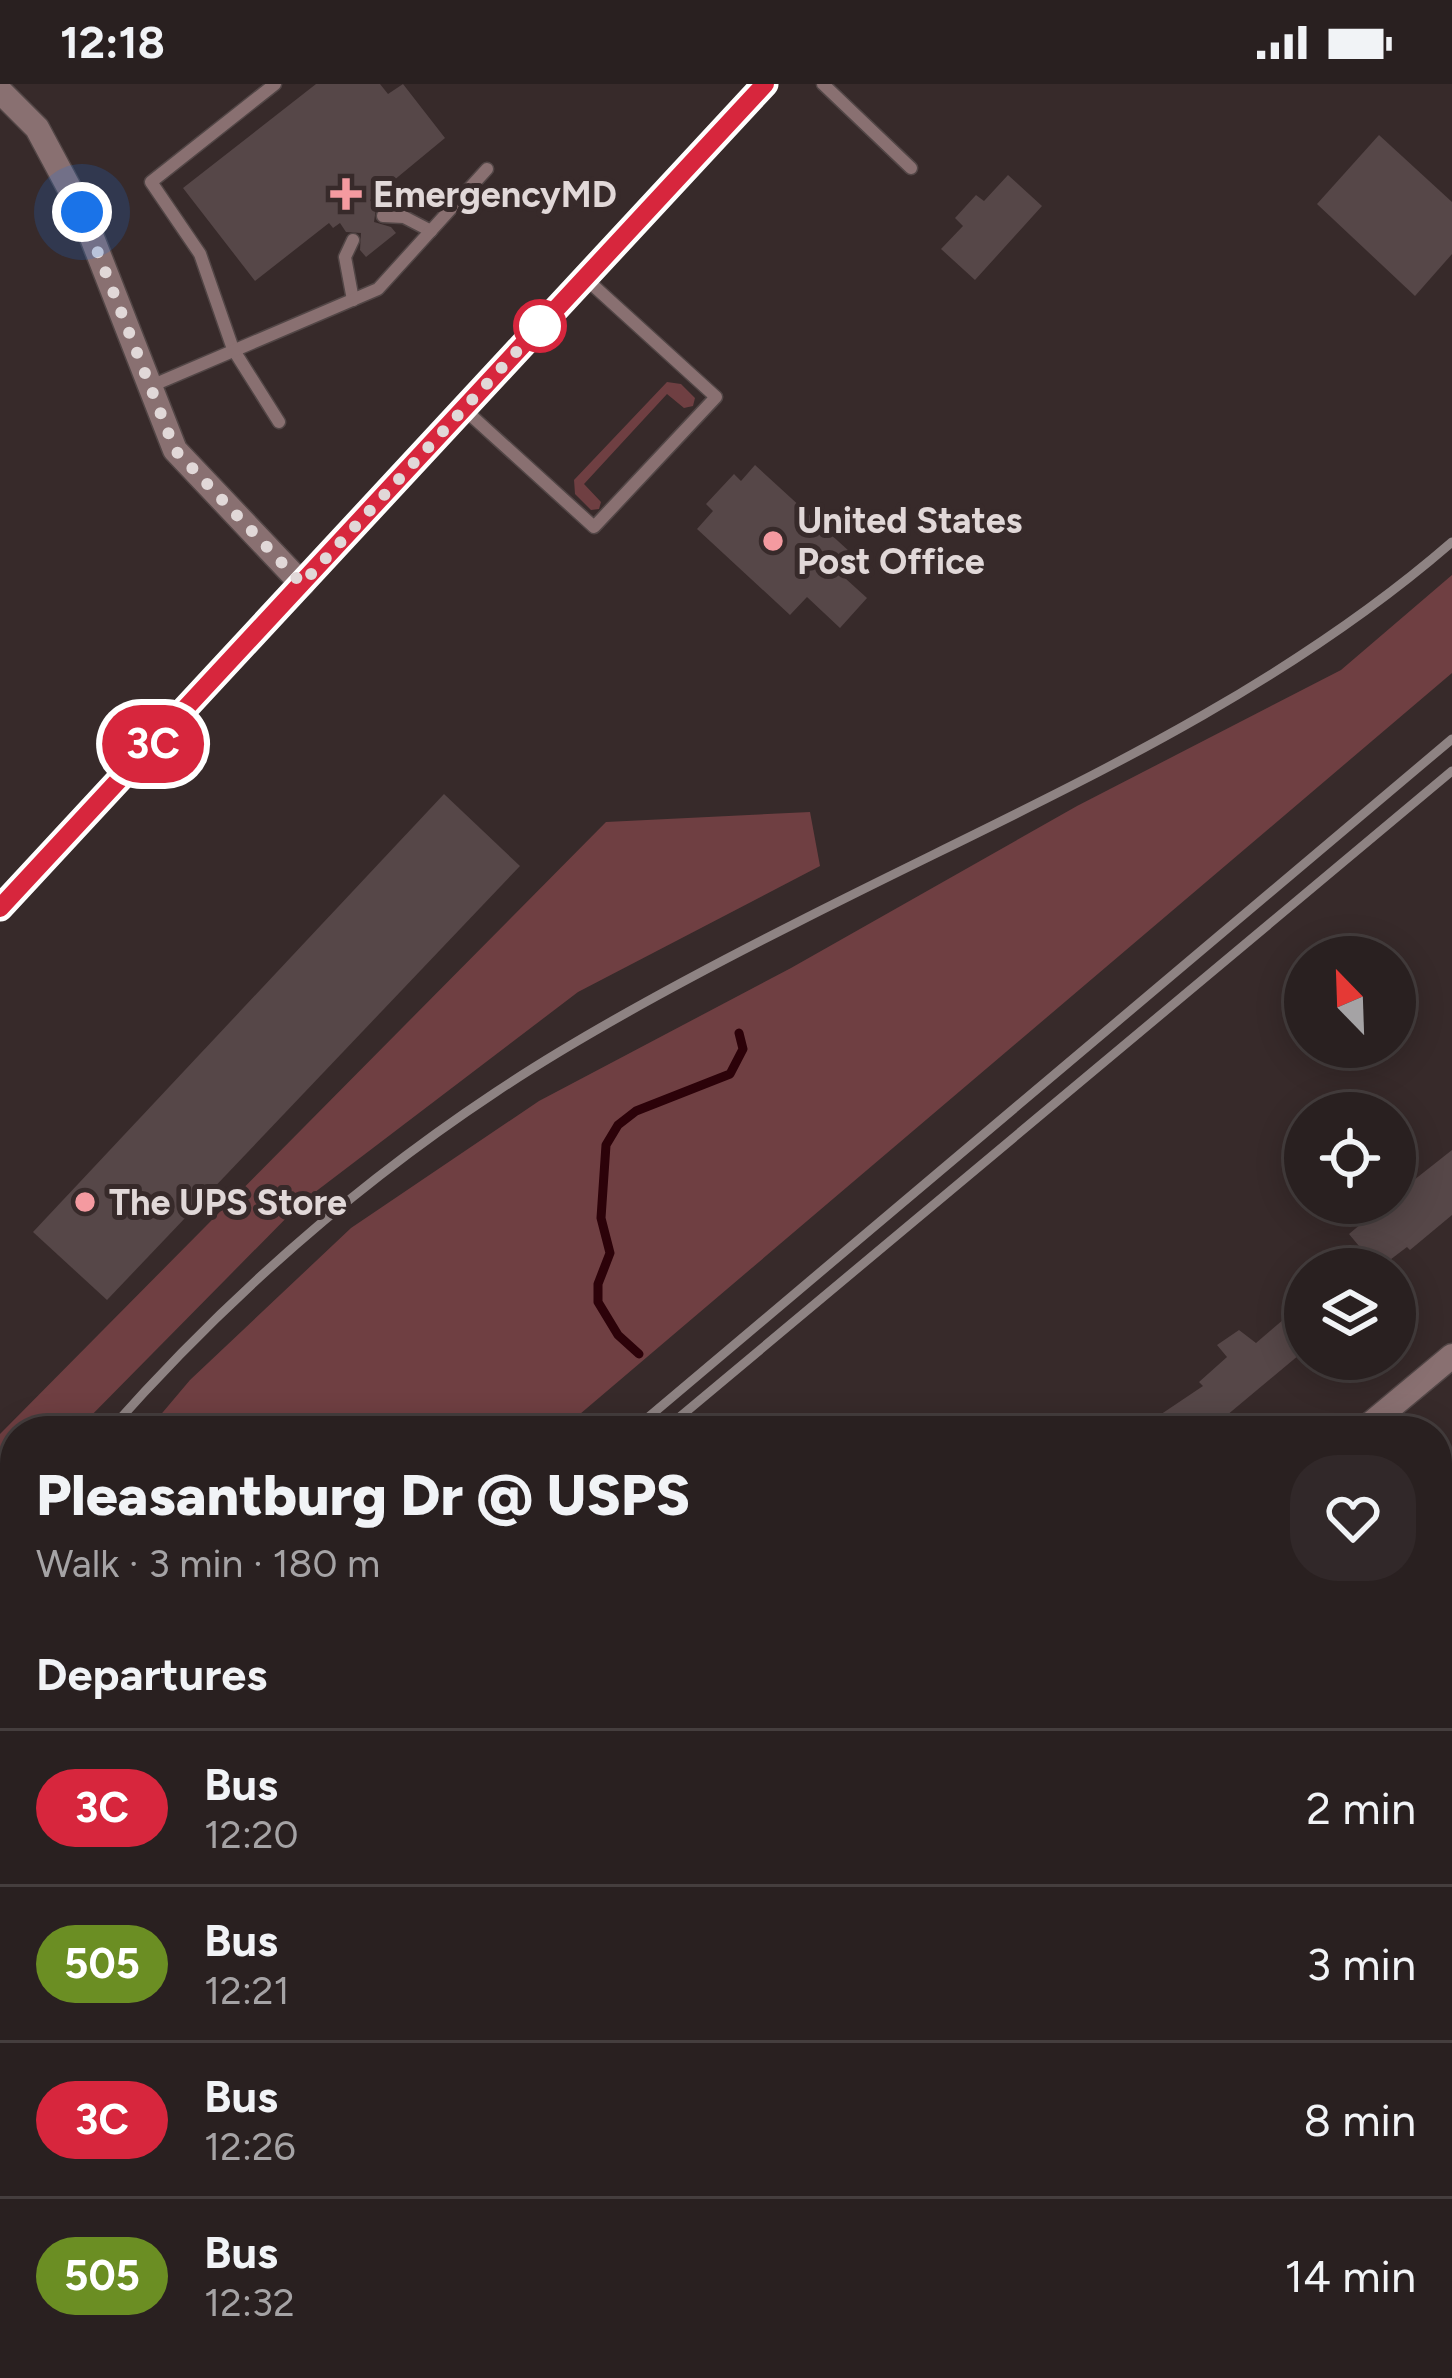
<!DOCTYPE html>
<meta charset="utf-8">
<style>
body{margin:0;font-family:Figtree,sans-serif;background:#312829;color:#f1f3f6;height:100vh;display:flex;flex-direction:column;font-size:45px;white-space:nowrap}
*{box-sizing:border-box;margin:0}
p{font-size:39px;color:#a5a3a5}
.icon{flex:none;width:66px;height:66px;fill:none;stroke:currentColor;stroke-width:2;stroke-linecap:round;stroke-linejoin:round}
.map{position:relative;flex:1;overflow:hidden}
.panel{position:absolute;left:0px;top:1332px;width:1452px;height:963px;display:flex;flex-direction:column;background:#292020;border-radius:48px 48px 0 0;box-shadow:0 6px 30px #0003,0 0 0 3px #453e3e}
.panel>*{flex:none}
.badge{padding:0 24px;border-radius:39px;font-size:42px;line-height:78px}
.needle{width:78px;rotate:337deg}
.fabs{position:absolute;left:1284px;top:852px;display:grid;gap:24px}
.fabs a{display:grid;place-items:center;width:132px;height:132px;border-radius:50%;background:#292020;box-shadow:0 6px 30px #0003,0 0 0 3px #453e3e;font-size:60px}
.you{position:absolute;width:60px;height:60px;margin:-30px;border:9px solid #fff;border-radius:50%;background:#1a73e8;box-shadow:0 0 0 18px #1a73e833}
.map>.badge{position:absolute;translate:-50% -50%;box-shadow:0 0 0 6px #fff}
h2{padding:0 36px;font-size:45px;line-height:108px}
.round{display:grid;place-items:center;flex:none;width:126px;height:126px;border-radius:48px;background:#312829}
.summary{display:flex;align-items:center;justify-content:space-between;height:204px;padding:0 36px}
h1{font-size:57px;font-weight:800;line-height:90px}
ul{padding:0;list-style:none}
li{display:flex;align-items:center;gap:36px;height:156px;padding:0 36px;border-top:3px solid #453e3e}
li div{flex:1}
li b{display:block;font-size:45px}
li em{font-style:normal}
li .badge{min-width:132px;font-weight:700;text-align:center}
.status{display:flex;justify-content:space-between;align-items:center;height:84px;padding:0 60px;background:#292020;direction:ltr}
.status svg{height:33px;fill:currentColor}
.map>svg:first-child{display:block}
</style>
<div class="status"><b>12:18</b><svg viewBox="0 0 49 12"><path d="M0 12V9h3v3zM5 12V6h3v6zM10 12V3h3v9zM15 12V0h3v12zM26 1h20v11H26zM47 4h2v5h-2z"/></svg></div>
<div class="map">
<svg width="1452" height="2294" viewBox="0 0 1452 2294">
<rect width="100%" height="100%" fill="#372a2a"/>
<g fill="#6f3f42">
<polygon points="667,298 681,300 695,314 693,322 684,324 667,310 584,400 601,418 599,425 591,426 575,410 574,396"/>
<polygon points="1452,491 1452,589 560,1347 147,1347 190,1296 351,1144 539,1017 791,884 1077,722 1341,586"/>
<polygon points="810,728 820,782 578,908 302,1118 76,1347 15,1347 15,1420 0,1437 0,1350 606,738"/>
<polygon points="15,1501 15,1807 0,1819 0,1519"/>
<polygon points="15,2029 15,2280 238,2280 239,2294 0,2294 0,2044"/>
</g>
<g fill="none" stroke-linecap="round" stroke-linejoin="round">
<g stroke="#2c0209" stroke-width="9">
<polyline points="639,1270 618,1251 598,1218 598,1200 610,1169 601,1134 606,1061 618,1041 636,1027 730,990 743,965 739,949"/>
<polyline points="780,2280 780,2294"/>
</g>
</g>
<g fill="#564748">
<polygon points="316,0 380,0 388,10 403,0 445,54 370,116 376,124 374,138 391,143 396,149 366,173 360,166 361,149 346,148 340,139 333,144 329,139 255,197 183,104"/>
<polygon points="1379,51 1452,118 1452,170 1415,212 1317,120"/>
<polygon points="1008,91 1042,122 975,196 941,165 963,142 955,134 976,111 984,117"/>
<polygon points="755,381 850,468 835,485 867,514 840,544 807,513 790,531 697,445 713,427 706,420 734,390 741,397"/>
<polygon points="444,710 520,782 107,1216 33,1148"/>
<polygon points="1452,1066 1452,1131 1410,1166 1407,1163 1378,1185 1349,1150 1386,1119 1395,1119 1395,1111"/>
<polygon points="1305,1217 1305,1266 1208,1347 1136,1347 1203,1302 1199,1298 1227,1273 1217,1261 1239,1246 1256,1259"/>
</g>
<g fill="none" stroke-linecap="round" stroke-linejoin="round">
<g stroke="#524646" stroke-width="15">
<g id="lane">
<polyline points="275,0 151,98 200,170 233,265 279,338"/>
<polyline points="823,0 911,84"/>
<polyline points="383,132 404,133 431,147"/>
<polyline points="353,156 345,173 353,216"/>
<polyline points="151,302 378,205 487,85"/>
<polyline points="464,325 594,443 716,313 585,194"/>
</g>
</g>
<g stroke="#524646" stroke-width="27">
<g id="street">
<polyline points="0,7 37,44 82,128 175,366 302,500"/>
<polyline points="1362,1347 1452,1272"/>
<polyline points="1437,1990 1452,1990"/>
<polyline points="416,2280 418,2294"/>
<polyline points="1101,2280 1103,2294"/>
<polyline points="551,2294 573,2280"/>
</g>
</g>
<g stroke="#524646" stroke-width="27">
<polyline id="secondary" points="0,824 765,0"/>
</g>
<use href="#lane" stroke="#897071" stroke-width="12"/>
<use href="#street" stroke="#897071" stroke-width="24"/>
<use href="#secondary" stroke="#bd9596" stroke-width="24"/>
<g stroke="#8e8383" stroke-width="9">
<path d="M109,1347C222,1219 354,1102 496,1008C587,947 699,888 796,839C1021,724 1260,625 1452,458"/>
<polyline points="632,1347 1452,655"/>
<polyline points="663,1347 1452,687"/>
<polyline points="0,1473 15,1454"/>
<polyline points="0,1884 15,1871"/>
</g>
</g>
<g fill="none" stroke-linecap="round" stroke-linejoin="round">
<g stroke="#fff" stroke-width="27">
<polyline id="line" points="0,824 765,0"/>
</g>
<use href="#line" stroke="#d7263d" stroke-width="18"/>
<polyline stroke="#e1d8d8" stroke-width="12" stroke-dasharray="0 21.6" points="82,128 175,366 302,500 554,227 540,242"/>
</g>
<g fill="#f49aa0" stroke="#372a2a" stroke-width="4.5">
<path d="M340 92h12v12h12v12h-12v12h-12v-12h-12v-12h12z"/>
<circle cx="773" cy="457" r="12"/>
<circle cx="85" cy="1118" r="12"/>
</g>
<circle fill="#fff" stroke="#d7263d" stroke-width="6" cx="540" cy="242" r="24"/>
<g text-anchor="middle" stroke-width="10" stroke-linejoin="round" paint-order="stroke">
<g font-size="36" font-weight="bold" fill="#e1d8d8" stroke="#372a2a" text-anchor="start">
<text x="373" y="123">EmergencyMD</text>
<text x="797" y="449">United States<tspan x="797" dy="41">Post Office</tspan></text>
<text x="109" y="1131">The UPS Store</text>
</g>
</g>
</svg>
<div class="fabs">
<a><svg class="needle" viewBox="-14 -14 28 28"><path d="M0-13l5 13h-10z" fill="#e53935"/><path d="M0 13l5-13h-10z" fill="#a5a3a5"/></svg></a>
<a><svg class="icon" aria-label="locate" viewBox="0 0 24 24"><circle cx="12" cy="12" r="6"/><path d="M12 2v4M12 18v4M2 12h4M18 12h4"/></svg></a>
<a><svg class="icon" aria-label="layers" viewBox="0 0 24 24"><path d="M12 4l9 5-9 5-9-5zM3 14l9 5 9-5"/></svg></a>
</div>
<div class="you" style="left:82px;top:128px"></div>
<b class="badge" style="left:153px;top:660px;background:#d7263d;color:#fff">3C</b>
<section class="panel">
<div class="summary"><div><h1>Pleasantburg Dr @ USPS</h1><p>Walk · 3 min · 180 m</p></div><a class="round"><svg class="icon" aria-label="heart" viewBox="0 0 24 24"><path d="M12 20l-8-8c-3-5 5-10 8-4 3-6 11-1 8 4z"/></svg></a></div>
<h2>Departures</h2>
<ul>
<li><span class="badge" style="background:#d7263d;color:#fff">3C</span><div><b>Bus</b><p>12:20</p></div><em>2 min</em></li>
<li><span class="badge" style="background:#6b8e23;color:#fff">505</span><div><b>Bus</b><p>12:21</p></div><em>3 min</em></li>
<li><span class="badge" style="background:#d7263d;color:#fff">3C</span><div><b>Bus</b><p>12:26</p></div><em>8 min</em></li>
<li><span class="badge" style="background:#6b8e23;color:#fff">505</span><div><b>Bus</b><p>12:32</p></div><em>14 min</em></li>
</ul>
</section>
</div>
